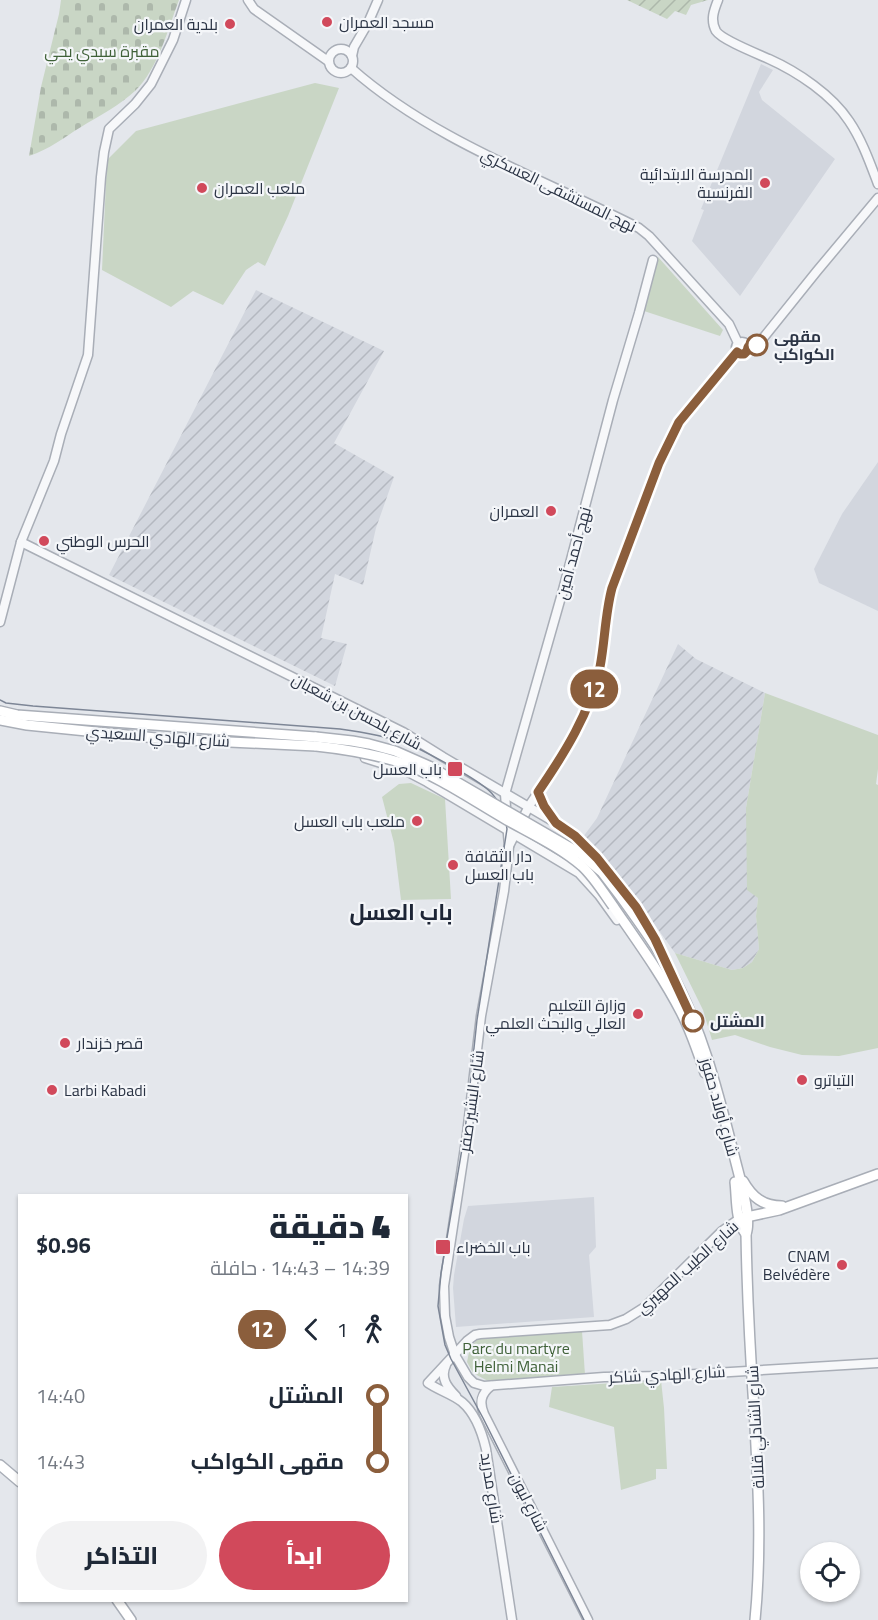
<!DOCTYPE html>
<html lang="ar">
<meta charset="utf-8">
<style>
body{margin:0;font-family:"Titillium Web",Cairo,sans-serif;background:#f2f2f3;color:#1f2937;direction:rtl;height:100vh;display:flex;flex-direction:column;font-size:22px;white-space:nowrap}
*{box-sizing:border-box;margin:0}
p{font-size:20px;color:#747a83}
.icon{flex:none;width:33px;height:33px;fill:none;stroke:currentColor;stroke-width:2;stroke-linecap:round;stroke-linejoin:round}
.map{position:relative;flex:1;overflow:hidden;direction:ltr}
.side{position:absolute;left:18px;top:1194px;width:390px;height:408px;display:flex;flex-direction:column;background:#fff;border-radius:0px;box-shadow:0 2px 4px #0004;direction:rtl}
.side>*{flex:none}
.badge{padding:0 12px;border-radius:20px;font-size:21px;line-height:39px}
.buttons{position:absolute;left:800px;top:1542px;display:grid;gap:12px}
.buttons a{display:grid;place-items:center;width:60px;height:60px;border-radius:50%;background:#fff;box-shadow:0 2px 4px #0004;font-size:30px}
.map>.badge{position:absolute;translate:-50% -50%;box-shadow:0 0 0 3px #fff}
.legs{display:flex;align-items:center;gap:9px;height:66px;padding:0 18px;font-size:20px}
.legs p{margin-inline-start:auto}
.summary{display:flex;align-items:center;justify-content:space-between;height:102px;padding:0 18px}
h1{font-size:33px;font-weight:800;line-height:45px}
.cta{display:flex;gap:12px;margin-top:auto;padding:12px 18px}
.cta a{flex:1;height:69px;border-radius:36px;background:#d1495b;color:#fff;font-size:24px;font-weight:800;line-height:69px;text-align:center}
.cta a+a{background:#f2f2f3;color:#1f2937}
ul{padding:0 18px;list-style:none}
li{display:flex;align-items:center;gap:21px;height:66px;font-size:22px}
li i{display:grid;place-items:center;width:9px;height:100%;margin:0 8px;background:currentColor}
li i::after{content:'';width:15px;height:15px;margin:-8px;border:4px solid;border-radius:50%;background:#fff}
li p{margin-inline-start:auto}
li:first-child i{background:linear-gradient(#0000 50%,currentColor 0)}
li:last-child i{background:linear-gradient(currentColor 50%,#0000 0)}
.map>svg:first-child{display:block}
</style>
<div class="map">
<svg width="878" height="1620" viewBox="0 0 878 1620">
<defs>
<pattern id="industrial-furrows" width="10" height="10" patternUnits="userSpaceOnUse" patternTransform="scale(1.5)"><rect width="10" height="10" fill="#d2d6de"/><path d="M-1 1l2-2M0 10L10 0M9 11l2-2" fill="none" stroke="#b4b8c0"/></pattern>
<pattern id="cemetery-stones" width="16" height="16" patternUnits="userSpaceOnUse" patternTransform="scale(1.5)"><rect width="16" height="16" fill="#c9d6c5"/><path d="M2 7V4a2 2 0 0 1 4 0v3zM10 15v-3a2 2 0 0 1 4 0v3z" fill="#adb8ab"/></pattern>
<pattern id="garden-furrows" width="10" height="10" patternUnits="userSpaceOnUse" patternTransform="scale(1.5)"><rect width="10" height="10" fill="#c9d6c5"/><path d="M-1 1l2-2M0 10L10 0M9 11l2-2" fill="none" stroke="#adb8ab"/></pattern>
</defs>
<rect width="100%" height="100%" fill="#e4e7ec"/>
<g fill="#d2d6de">
<polygon points="761,64 773,70 759,92 762,100 835,159 740,296 692,241 704,210 701,209"/>
<polygon points="878,462 878,611 819,583 814,569 842,514"/>
<polygon points="594,1197 596,1247 589,1255 594,1317 456,1327 453,1288 454,1275 464,1219 468,1206"/>
</g>
<g fill="url(#industrial-furrows)">
<polygon points="256,290 384,351 334,443 394,477 376,528 363,585 335,574 321,638 347,644 335,686 109,575"/>
<polygon points="678,644 696,659 765,693 746,808 758,898 756,916 759,949 752,962 743,968 732,970 675,953 614,868 583,837 597,818"/>
</g>
<g fill="#c9d6c5">
<polygon points="315,83 339,88 288,216 265,266 258,262 246,270 223,305 193,291 171,307 102,270 107,160 136,131"/>
<polygon points="658,257 723,330 720,336 644,311"/>
<polygon points="765,693 878,735 878,769 876,784 878,785 878,1048 839,1056 802,1055 770,1047 735,1035 712,1040 703,1010 675,953 732,970 743,968 752,962 759,949 756,916 758,898 747,890 746,808"/>
<polygon points="411,783 445,799 451,899 401,900 394,843 382,797 399,784"/>
<polygon points="582,1331 585,1375 488,1381 473,1373 467,1362 470,1347 480,1337"/>
<polygon points="661,1380 664,1408 667,1469 656,1469 656,1479 621,1490 614,1427 549,1407 552,1387"/>
</g>
<path fill="url(#cemetery-stones)" d="M61,0H179C168,29 158,69 135,91C120,105 99,116 81,127C63,138 50,149 29,156L41,87L59,14Z"/>
<polygon fill="url(#garden-furrows)" points="627,0 708,0 691,5 686,15 675,11 667,19"/>
<g fill="none" stroke-linecap="round" stroke-linejoin="round">
<g stroke="#a9aeb7" stroke-width="11">
<g id="tertiary">
<polyline points="248,0 254,9 328,61"/>
<path d="M718,0C714,10 710,20 716,31C722,40 758,54 769,59C798,72 832,95 849,121C862,140 870,163 878,184"/>
<circle cx="341" cy="61" r="12"/>
<polyline points="352,56 354,47 368,23 378,0"/>
<path d="M351,68C432,140 543,179 639,228L649,236L729,324L738,343"/>
<polyline points="653,260 639,313 613,400 563,590 505,794 509,847 504,891 481,1016 467,1134 444,1286 445,1316 449,1337 455,1355 468,1377 474,1383 484,1386 604,1377 663,1376 878,1363"/>
<circle cx="742" cy="348" r="6"/>
<polyline points="748,347 757,344 764,337 817,271 878,198"/>
<polyline points="21,542 403,732 443,757 556,823 575,836 597,858 624,891 644,919 656,940"/>
<polyline points="0,622 21,542 54,461 61,434 88,355 101,177 104,152 109,129 135,104 151,84 173,40 186,0"/>
<polyline points="365,758 406,771 427,782 579,873 599,895 617,920"/>
<polyline points="538,792 544,806 553,818"/>
<polyline points="509,846 529,806 568,747 594,690 600,666 608,603 612,588 659,463 679,422 737,352"/>
<path d="M446,1365C440,1378 447,1387 456,1396"/>
<path d="M491,1386C481,1394 479,1402 484,1414L588,1620"/>
<path d="M512,1620L486,1449C482,1432 476,1414 462,1402C452,1394 438,1390 428,1383L467,1341L475,1335L480,1334L610,1325L626,1319L645,1307L722,1231L739,1219"/>
</g>
</g>
<g stroke="#a9aeb7" stroke-width="12">
<g id="secondary">
<polyline points="0,711 17,715 316,737"/>
<polyline points="0,720 27,725 166,739 316,746"/>
<path d="M621,897C637,919 653,941 667,965C702,1025 719,1096 736,1163C740,1179 752,1219 746,1234C747,1292 750,1350 754,1409C758,1479 762,1549 755,1620"/>
<path d="M613,906C637,941 662,975 681,1012C691,1031 698,1052 705,1073"/>
<path d="M743,1181C752,1197 763,1206 782,1206"/>
<path d="M735,1182C737,1198 735,1221 746,1234"/>
<polyline points="742,1218 779,1210 878,1174"/>
<polyline points="0,1465 20,1482"/>
<polyline points="117,1600 131,1620"/>
</g>
</g>
<use href="#tertiary" stroke="#f7f8fa" stroke-width="8"/>
<use href="#secondary" stroke="#fff" stroke-width="9"/>
<path stroke="#7d8696" stroke-width="1.5" d="M0,700L6,703L33,706L340,729C363,732 386,736 408,744C423,750 438,759 453,767C482,784 503,793 507,829L477,1020L465,1131L441,1273L438,1306L445,1345L451,1359L483,1418L584,1620"/>
<g stroke="#a9aeb7" stroke-width="12" stroke-linecap="butt">
<g id="secondary-bridge">
<polyline points="316,737 352,741 369,744 395,751 429,766 581,854 602,872 621,897"/>
<path d="M316,746C345,749 374,754 402,763C438,776 474,801 507,820C532,834 560,847 582,866C594,877 603,892 613,906"/>
</g>
</g>
<use href="#secondary-bridge" stroke="#fff" stroke-width="9"/>
</g>
<g fill="none" stroke-linecap="round" stroke-linejoin="round">
<g stroke="#fff" stroke-width="14">
<path id="line-1" d="M693,1021L655,939L636,907L597,858L575,836L556,823L544,806L538,792C564,754 590,713 600,667C605,641 605,614 612,588L659,463L679,422L737,352L740,354H744L747,351L748,347L757,345"/>
</g>
<use href="#line-1" stroke="#8b5e3c" stroke-width="9"/>
</g>
<g fill="#d1495b" stroke="#f4f6f9" stroke-width="2">
<circle cx="327" cy="22" r="6"/>
<circle cx="230" cy="24" r="6"/>
<circle cx="765" cy="183" r="6"/>
<circle cx="202" cy="188" r="6"/>
<circle cx="551" cy="511" r="6"/>
<circle cx="44" cy="541" r="6"/>
<rect x="447" y="761" width="16" height="16" rx="3"/>
<circle cx="417" cy="821" r="6"/>
<circle cx="453" cy="865" r="6"/>
<circle cx="638" cy="1014" r="6"/>
<circle cx="65" cy="1043" r="6"/>
<circle cx="802" cy="1080" r="6"/>
<circle cx="52" cy="1090" r="6"/>
<rect x="435" y="1239" width="16" height="16" rx="3"/>
<circle cx="842" cy="1265" r="6"/>
</g>
<g fill="#fff" stroke="#8b5e3c" stroke-width="3">
<circle cx="757" cy="345" r="10"/>
<circle cx="693" cy="1021" r="10"/>
</g>
<g text-anchor="middle" stroke-width="4.5" stroke-linejoin="round" paint-order="stroke">
<g font-size="16" fill="#2b3445" stroke="#f4f6f9" text-anchor="start">
<text x="339" y="28">مسجد العمران</text>
<text x="218" y="30" text-anchor="end">بلدية العمران</text>
<text x="753" y="180" text-anchor="end">المدرسة الابتدائية<tspan x="753" dy="18">الفرنسية</tspan></text>
<text x="214" y="194">ملعب العمران</text>
<text x="539" y="517" text-anchor="end">العمران</text>
<text x="56" y="547">الحرس الوطني</text>
<text x="442" y="775" text-anchor="end">باب العسل</text>
<text x="405" y="827" text-anchor="end">ملعب باب العسل</text>
<text x="465" y="862">دار الثقافة<tspan x="465" dy="18">باب العسل</tspan></text>
<text x="626" y="1011" text-anchor="end">وزارة التعليم<tspan x="626" dy="18">العالي والبحث العلمي</tspan></text>
<text x="77" y="1049">قصر خزندار</text>
<text x="814" y="1086">التياترو</text>
<text x="64" y="1096">Larbi Kabadi</text>
<text x="456" y="1253">باب الخضراء</text>
<text x="830" y="1262" text-anchor="end">CNAM<tspan x="830" dy="18">Belvédère</tspan></text>
</g>
<g font-size="16" fill="#3f6138" stroke="#f4f6f9">
<text x="102" y="57">مقبرة سيدي يحي</text>
<text x="516" y="1354">Parc du martyre<tspan x="516" dy="18">Helmi Manai</tspan></text>
</g>
<g font-size="16" fill="#2b3445" stroke="#f4f6f9">
<text transform="translate(559 190) rotate(26)" y="6">نهج المستشفى العسكري</text>
<text transform="translate(573 553) rotate(-75)" y="6">نهج أحمد أمين</text>
<text transform="translate(357 711) rotate(28)" y="6">شارع بلحسن بن شعبان</text>
<text transform="translate(158 736) rotate(4)" y="6">شارع الهادي السعيدي</text>
<text transform="translate(471 1101) rotate(-82)" y="6">شارع البشير صفر</text>
<text transform="translate(720 1107) rotate(74)" y="6">شارع أولاد حفوز</text>
<text transform="translate(687 1267) rotate(-42)" y="6">شارع الطيب المهيري</text>
<text transform="translate(667 1374) rotate(-3)" y="6">شارع الهادي شاكر</text>
<text transform="translate(755 1427) rotate(-93)" y="6">شارع الشادلي قلالة</text>
<text transform="translate(492 1488) rotate(81)" y="6">شارع مدريد</text>
<text transform="translate(529 1502) rotate(63)" y="6">شارع ليون</text>
</g>
<g font-size="16" font-weight="bold" fill="#2b3445" stroke="#f4f6f9" text-anchor="start">
<text x="774" y="342">مقهى<tspan x="774" dy="18">الكواكب</tspan></text>
<text x="710" y="1027">المشتل</text>
</g>
<g font-size="22" font-weight="bold" fill="#1d2536" stroke="#f4f6f9">
<text x="401" y="920">باب العسل</text>
</g>
</g>
</svg>
<div class="buttons">
<a><svg class="icon" aria-label="locate" viewBox="0 0 24 24"><circle cx="12" cy="12" r="6"/><path d="M12 2v4M12 18v4M2 12h4M18 12h4"/></svg></a>
</div>
<b class="badge" style="left:594px;top:689px;background:#8b5e3c;color:#fff">12</b>
<section class="side">
<div class="summary"><div><h1>4 دقيقة</h1><p>14:39 – 14:43 · حافلة</p></div><b>$0.96</b></div>
<div class="legs"><svg class="icon" aria-label="walk" viewBox="0 0 24 24"><circle cx="13" cy="4" r="2"/><path d="M13 8l-2 6 4 7M11 14l-3 7M7 12l3-4h3l4 4"/></svg>1<svg class="icon" aria-label="back" viewBox="0 0 24 24"><path d="M15 5l-7 7 7 7"/></svg><b class="badge" style="background:#8b5e3c;color:#fff">12</b></div>
<ul>
<li><i style="color:#8b5e3c"></i><b>المشتل</b><p>14:40</p></li>
<li><i style="color:#8b5e3c"></i><b>مقهى الكواكب</b><p>14:43</p></li>
</ul>
<div class="cta"><a>ابدأ</a><a>التذاكر</a></div>
</section>
</div>
